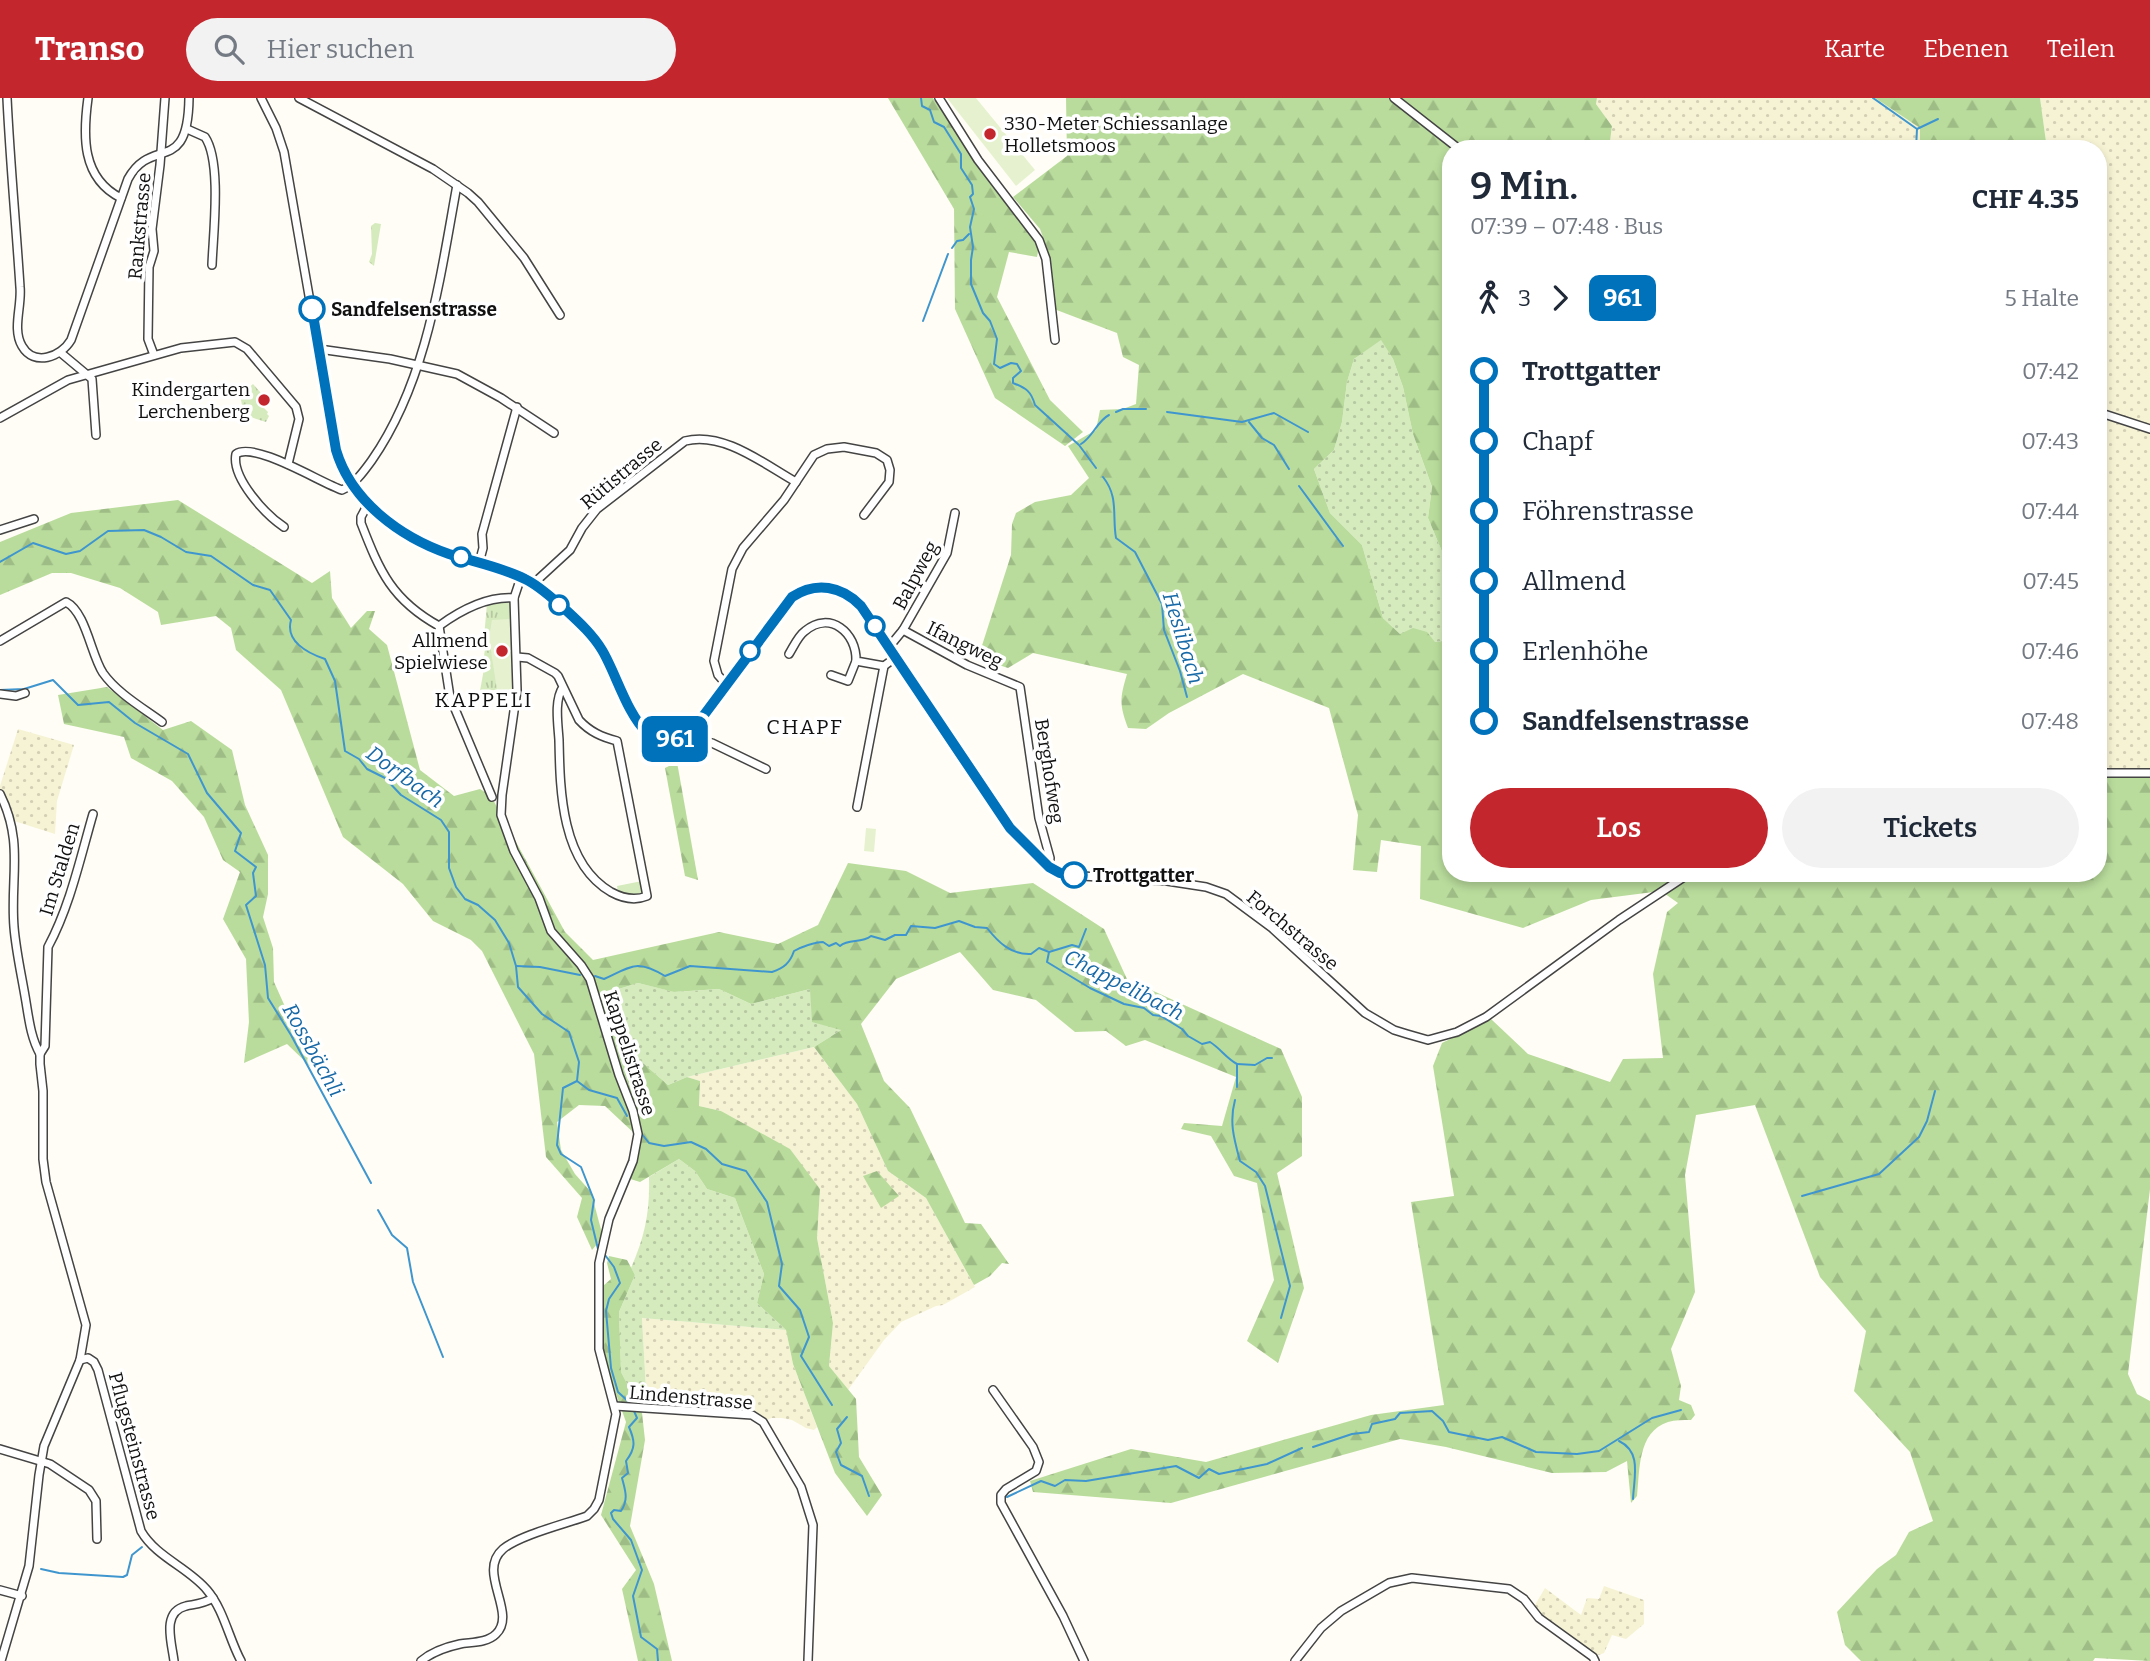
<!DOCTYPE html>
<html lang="de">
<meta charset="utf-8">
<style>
body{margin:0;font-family:Bitter,serif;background:#f2f2f3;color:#1f2937;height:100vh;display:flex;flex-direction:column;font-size:26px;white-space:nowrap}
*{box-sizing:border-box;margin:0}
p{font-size:23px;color:#747a83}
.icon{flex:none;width:38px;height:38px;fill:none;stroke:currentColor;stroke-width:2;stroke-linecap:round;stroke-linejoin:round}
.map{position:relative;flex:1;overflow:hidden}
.sheet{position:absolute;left:1442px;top:42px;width:665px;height:742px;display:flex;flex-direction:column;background:#fff;border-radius:28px;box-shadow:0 4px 10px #0003}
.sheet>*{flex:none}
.badge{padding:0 14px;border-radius:10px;font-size:24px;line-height:46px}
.map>.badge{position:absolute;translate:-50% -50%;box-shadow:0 0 0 4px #fff}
.legs{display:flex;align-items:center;gap:10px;height:77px;padding:0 28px;font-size:23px}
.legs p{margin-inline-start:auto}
.head{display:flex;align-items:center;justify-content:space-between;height:119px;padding:0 28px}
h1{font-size:38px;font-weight:600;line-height:52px}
.primary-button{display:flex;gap:14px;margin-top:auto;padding:14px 28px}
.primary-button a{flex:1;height:80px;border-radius:42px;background:#c4262e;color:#fff;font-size:28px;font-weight:600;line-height:80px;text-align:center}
.primary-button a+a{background:#f2f2f3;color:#1f2937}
ul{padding:0 28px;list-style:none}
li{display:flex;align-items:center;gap:24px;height:70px;font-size:26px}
li i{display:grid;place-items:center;width:10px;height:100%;margin:0 9px;background:currentColor}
li i::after{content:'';width:18px;height:18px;margin:-9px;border:5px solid;border-radius:50%;background:#fff}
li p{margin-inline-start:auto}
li:first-child i{background:linear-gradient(#0000 50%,currentColor 0)}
li:last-child i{background:linear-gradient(currentColor 50%,#0000 0)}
header{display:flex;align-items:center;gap:42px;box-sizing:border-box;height:98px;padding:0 35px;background:#c4262e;color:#fff}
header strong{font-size:33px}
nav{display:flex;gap:38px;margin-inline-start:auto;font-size:24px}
.search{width:490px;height:63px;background:#f2f2f3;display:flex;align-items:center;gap:18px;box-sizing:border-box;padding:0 24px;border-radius:38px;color:#747a83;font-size:26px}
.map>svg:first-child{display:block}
</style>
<header>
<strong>Transo</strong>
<div class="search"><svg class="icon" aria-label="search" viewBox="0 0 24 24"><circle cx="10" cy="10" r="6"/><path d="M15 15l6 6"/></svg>Hier suchen</div>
<nav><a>Karte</a><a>Ebenen</a><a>Teilen</a></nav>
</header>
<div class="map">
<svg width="2150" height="1563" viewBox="0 0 2150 1563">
<defs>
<pattern id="farmland-dots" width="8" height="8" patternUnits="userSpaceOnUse" patternTransform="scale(1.75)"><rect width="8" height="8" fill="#f6f3d4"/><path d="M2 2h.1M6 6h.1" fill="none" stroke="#d2cfb5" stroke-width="1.8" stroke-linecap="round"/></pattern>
<pattern id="grass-dots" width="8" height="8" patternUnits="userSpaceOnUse" patternTransform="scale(1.75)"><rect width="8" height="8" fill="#d5ebbd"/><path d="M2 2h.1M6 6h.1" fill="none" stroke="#b6c8a1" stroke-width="1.8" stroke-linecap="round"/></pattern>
<pattern id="forest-firs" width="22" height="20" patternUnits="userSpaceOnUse" patternTransform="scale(1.75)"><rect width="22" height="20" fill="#b9dc9c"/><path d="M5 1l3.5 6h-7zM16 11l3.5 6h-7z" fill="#9ebc85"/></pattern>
<pattern id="park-tufts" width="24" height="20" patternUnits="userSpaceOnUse" patternTransform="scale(1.75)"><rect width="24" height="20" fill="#d5ebbd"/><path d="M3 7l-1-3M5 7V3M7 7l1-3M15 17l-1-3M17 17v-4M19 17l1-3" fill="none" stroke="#b6c8a1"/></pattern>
</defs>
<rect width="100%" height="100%" fill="#fffdf5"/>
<g fill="url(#farmland-dots)">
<polygon points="1597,0 1875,0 1920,30 1920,51 1609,51 1612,28 1596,6"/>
<polygon points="2040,0 2150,0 2150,674 2098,672 2098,185 2104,152 2102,148 2098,148 2098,51 2047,51"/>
<polygon points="18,631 74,647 57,703 55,736 11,722 0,696 0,688"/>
<polygon points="814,949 857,1006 888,1073 926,1100 975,1189 943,1207 936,1208 901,1224 884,1242 848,1292 829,1268 833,1225 817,1140 820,1091 721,1013 699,1008 700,983 687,979"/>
<polygon points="642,1220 786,1232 793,1266 817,1329 814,1332 806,1330 792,1322 782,1320 771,1320 763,1324 752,1317 647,1310"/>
<polygon points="1604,1488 1644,1502 1644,1526 1626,1541 1612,1537 1604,1555 1593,1559 1532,1512 1545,1490 1581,1517 1587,1500 1599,1501"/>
</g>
<g fill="url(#grass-dots)">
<polygon points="1381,241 1393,261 1403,289 1413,336 1432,389 1428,420 1446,463 1451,491 1450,542 1435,544 1400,536 1383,520 1362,447 1330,415 1314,371 1334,352 1342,324 1347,284 1354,261"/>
<polygon points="638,885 675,894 719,891 751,906 810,891 841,932 814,949 687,979 668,987 618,943 609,894"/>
<path d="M679,1061L695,1073L707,1091L735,1100L764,1176L757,1205L786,1232L642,1220L647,1310H639L621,1274L619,1214L635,1177L631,1170C645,1138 650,1114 649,1079Z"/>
</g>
<g fill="url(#forest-firs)">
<polygon points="888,0 933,0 992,88 1039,148 1037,159 1009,154 997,199 1050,302 1083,334 1065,348 995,300 955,211 954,111"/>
<path d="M1066,0H1597L1596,6L1612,28L1609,51H1451V491L1446,463L1428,420L1432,389L1413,336L1403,289L1393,261L1381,242L1354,261L1347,284L1342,324L1334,352L1314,371L1330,415L1362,447L1383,520L1400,536L1413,530L1427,534L1435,544L1450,542L1451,537V775H2098V672L2150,674V1091L2128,1276L2137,1296L2150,1303V1563L2095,1560L2093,1563H1861L1845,1547L1837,1514L1877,1471L1896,1457L1909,1434L1933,1423L1910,1354L1854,1293L1866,1233L1820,1179L1755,1007L1696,1017L1685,1077L1695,1194L1671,1251L1681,1288L1679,1302L1691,1307L1695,1317L1691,1322C1683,1322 1675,1322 1668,1324C1637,1334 1640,1373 1637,1398L1631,1405L1627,1363L1606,1374L1552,1375L1446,1349L1400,1341L1171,1405L1033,1394L1030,1383L1131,1351L1206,1364L1371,1317L1444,1307L1411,1104L1454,1098L1433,968L1442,945L1491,921L1528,956L1610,984L1623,961L1663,960L1653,876L1667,814L1678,805L1661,793L1591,802L1523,830L1420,801L1421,748L1381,742L1377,774L1353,772L1358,717L1329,610L1243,576L1169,615L1146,631L1128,630C1119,606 1120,600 1127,576L1033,555L1008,570L978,560L1011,457L1012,426L1016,415L1035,404L1071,397L1089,380L1068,348L1096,332L1100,312L1123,311L1136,306L1139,267L1123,259L1117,235L1054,211L1048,153L1040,131L1013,99L1067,58Z"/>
<polygon points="1875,0 2040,0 2047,51 1920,51 1920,30"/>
<polygon points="178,402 312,485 330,473 332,500 351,530 367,513 375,513 369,531 387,547 420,672 454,698 480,691 491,698 565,834 593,862 719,834 778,846 818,827 848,765 906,773 950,795 1033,785 1104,831 1127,881 1281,951 1302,999 1302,1058 1277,1075 1304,1190 1278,1265 1247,1243 1274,1182 1257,1085 1234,1078 1211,1038 1181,1031 1184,1025 1222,1028 1236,979 1145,942 1126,948 1106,933 1075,934 1036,902 993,892 960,854 896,881 861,926 884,983 910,1010 965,1125 981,1126 1009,1166 1002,1165 990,1178 974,1187 926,1100 888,1073 857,1006 814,949 841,932 812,924 810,891 751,906 719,891 674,894 638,885 609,894 618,943 668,987 687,979 700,983 699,1008 721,1013 790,1051 820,1091 817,1140 833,1225 829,1268 856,1301 859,1359 882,1397 867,1418 835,1375 793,1266 786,1232 757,1205 764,1176 735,1100 707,1091 695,1073 679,1061 640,1084 624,1079 635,1036 605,1008 579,1007 557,1024 561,1052 575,1076 591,1094 603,1139 592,1152 577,1119 582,1100 546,1059 534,956 482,853 471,842 433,823 403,786 343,739 281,592 236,552 231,530 216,518 161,527 158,514 120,490 71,475 52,475 0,497 0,444 71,415"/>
<polygon points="107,589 163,632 191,623 232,652 245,707 268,757 268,796 263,819 273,850 274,884 313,971 287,946 244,965 249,924 246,861 223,821 240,774 223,762 204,719 172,683 131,660 124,639 64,626 58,597"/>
<polygon points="677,664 698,782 685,778 665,670"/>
<polygon points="877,1073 899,1098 881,1110 863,1078"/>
<polygon points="609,1158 627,1162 635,1177 619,1214 621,1274 642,1315 645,1342 630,1428 654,1486 672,1563 638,1563 622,1491 636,1472 601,1417 626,1324 605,1265 601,1236 603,1188 611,1181 607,1165"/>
</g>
<g fill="url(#park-tufts)">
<polygon points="375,125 381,126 374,168 369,164 372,156 371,128"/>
<polygon points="253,286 261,295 256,302 268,314 267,316 269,318 266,324 244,317 240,297"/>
<polygon points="498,502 511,504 514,591 480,593 485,565 483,565 485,551 483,550 487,506"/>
<polygon points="642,783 644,793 634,800 618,794 617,788"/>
</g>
<g fill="#e6f2cf">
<polygon points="947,0 976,0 1035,72 1016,88"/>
<polygon points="512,521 514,591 497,592 489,540 492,522"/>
<polygon points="866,730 876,731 874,754 864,753"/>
</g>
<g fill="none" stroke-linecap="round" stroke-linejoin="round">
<g stroke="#3f96cf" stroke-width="2">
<path d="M921,0L922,8L930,12L934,24L944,29L961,56V70L972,87L973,96L970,99L974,111L970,129L973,149L971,162V186L983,215L990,223L997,241L994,266L1000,270L1011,265L1017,266L1021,273L1013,280V285C1026,290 1031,293 1035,307L1079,347L1096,370"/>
<polyline points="1873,0 1917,31 1916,51"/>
<polyline points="1917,31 1938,21"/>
<polyline points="952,150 957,143 963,142 969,136"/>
<polyline points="923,223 948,156"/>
<polyline points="1116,314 1123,311 1146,311"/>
<polyline points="1167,314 1242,324 1274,315 1308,334"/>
<polyline points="1249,324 1262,340 1274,347 1289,371"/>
<path d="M1081,346C1093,339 1097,323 1109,317"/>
<path d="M1103,379C1119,399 1112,417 1116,440L1135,454L1162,506L1164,532L1180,573L1187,599"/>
<polyline points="1299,388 1343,448"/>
<path d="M0,464L33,445L66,456L80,453L108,433L144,432L161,439L186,454L211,458L253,487L270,492L291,522C285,543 307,555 325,561L335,583L345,653L359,661L367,671L385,680L401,697L441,722L449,734V770L456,789L465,801L478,807L495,822L509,845L516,868L518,889L542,916L569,934L579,964L577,983L563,990L557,1047L561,1056L581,1069L594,1102L591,1122L598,1151"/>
<polyline points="0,592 24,591 53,582 78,607 109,604 135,625 188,656 207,695 241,735 235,753 256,769 253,775 256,798 246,807 265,867 268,900 291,937 371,1085"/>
<polyline points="1049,854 1072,847 1079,849 1086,831"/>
<polyline points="516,868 540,869 580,877"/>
<path d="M595,878L604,881C632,868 637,861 665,878L690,868L772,874C784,870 790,865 794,853C801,849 815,844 823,844L829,848L836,845L840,848C849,840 861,846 871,838L885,842L895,837H906L911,828L935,830L959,823L975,829L987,830C998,844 1011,857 1031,856L1039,850L1049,854L1047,864L1090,890L1124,906L1144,910L1153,917L1161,918L1182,931L1188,938L1202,946L1210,944C1221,951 1226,960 1237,966V989"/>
<polyline points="1237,966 1255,967 1267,960 1272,960"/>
<polyline points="577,983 589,992 617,1000 627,1018"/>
<path d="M1235,1002C1229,1024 1234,1041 1240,1063L1256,1074L1265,1088L1290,1188L1281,1220"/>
<polyline points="641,1035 649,1045 664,1048 691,1044 706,1051 722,1066 746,1073 767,1104 782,1166 779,1188 800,1212 809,1239 801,1258 832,1307"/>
<polyline points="1802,1098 1879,1076 1919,1039 1927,1023 1935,993"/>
<polyline points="378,1112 392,1137 407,1150 413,1184 443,1259"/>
<polyline points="605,1157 614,1169 620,1185 609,1201 606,1213 611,1270 618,1294 630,1305"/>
<path d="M634,1313L637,1320L629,1329C635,1343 636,1350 626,1363L628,1375L622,1380C625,1392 629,1401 621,1413L614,1412L611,1415L613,1421L631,1442L642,1472L633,1498L641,1539L657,1551L658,1563"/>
<polyline points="847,1319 837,1331 841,1345 836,1354 841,1367 862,1378 869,1398"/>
<path d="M1619,1343C1642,1354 1634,1379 1633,1401"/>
<polyline points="1313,1349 1352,1336 1369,1334 1372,1326 1395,1321 1400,1315 1432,1313 1443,1323 1449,1334 1488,1342 1502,1339 1536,1354 1577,1356 1599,1353 1652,1320 1681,1312"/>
<polyline points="1007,1399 1041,1383 1055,1388 1065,1382 1086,1383 1176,1368 1199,1380 1209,1371 1219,1376 1267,1366 1302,1350"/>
<polyline points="41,1471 59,1475 123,1479 127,1477 132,1457 142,1449"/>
</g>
<g stroke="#444" stroke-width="10">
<g id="minor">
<path d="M7,0C10,63 16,126 20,189C22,208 12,231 22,248C34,269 61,259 71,242L128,81C152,37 188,79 189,0"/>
<path d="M88,0C83,37 81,80 121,100"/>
<path d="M261,0L276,30L284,54L336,353C351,404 400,439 449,456C474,464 501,469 525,481C540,488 554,502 567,513C580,525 593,537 602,552C624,588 642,681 698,625L792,499C816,483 842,488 861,508L1010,730L1049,769L1065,777L1167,783L1206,789L1226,796L1272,830L1365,915L1394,932L1407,936L1428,942L1457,934L1486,919L1619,822L1690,775"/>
<polyline points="299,0 433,71 468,95 478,104 524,160 560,217"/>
<polyline points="939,0 978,62 1039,142 1046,161 1055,242"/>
<polyline points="1394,0 1459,51"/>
<path d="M187,31L205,39C222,64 213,137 212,167"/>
<polyline points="319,251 390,261 457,276 501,300 554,335"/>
<polyline points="61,255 92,281 96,337"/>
<polyline points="154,257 148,241 149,169 154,153 152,131 160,67 165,0"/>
<polyline points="2098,314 2150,331"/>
<polyline points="0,320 68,282 181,250 235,244 247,251 296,309 299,321 288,366"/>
<path d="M368,406L361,419V425C380,474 392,502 439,528"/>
<path d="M284,429C266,417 231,380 236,356C254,343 321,385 342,392C354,387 364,373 372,362C427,283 440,180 457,87"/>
<polyline points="0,432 34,421"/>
<polyline points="479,465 483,450 482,436 517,309"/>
<path d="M533,486L570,452L582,430L597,411L685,343C723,333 764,366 796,384"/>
<polyline points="439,528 450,599 492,699"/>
<path d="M439,528C461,512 487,498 514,500"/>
<polyline points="903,532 967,567 1020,589 1039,720 1050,760 1049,769"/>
<path d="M0,543L66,504C86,514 91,557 103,575C117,595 143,610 162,624"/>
<polyline points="889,549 903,532 947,455 955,415"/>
<path d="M789,556C794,548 798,538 805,533C830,512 857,535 856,563L884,568"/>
<path d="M517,559L528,560L555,575L558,578L579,622C590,634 602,639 617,643L647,798C635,803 622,800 611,794C561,765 560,692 559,642C558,626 554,602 563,589"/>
<polyline points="831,577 848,583 856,563"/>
<polyline points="726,586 718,577 714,563 732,471 743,450 784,402 814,357 827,351 844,349 876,355 887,362 890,372 889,384 864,417"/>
<polyline points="0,596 16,598 25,595"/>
<polyline points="688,634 700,642 712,645 766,671"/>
<polyline points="2098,675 2150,675"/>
<path d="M0,696C24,744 10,780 14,829C16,854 22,879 26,904C29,922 31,940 40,956"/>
<polyline points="857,709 884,568 896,559"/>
<path d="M80,1262L88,1260L94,1264L98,1272L141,1433C156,1459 189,1470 207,1492C224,1512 229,1541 241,1563"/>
<polyline points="993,1292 1033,1349 1039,1364 1036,1373 1006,1391 1001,1397 1001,1405 1063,1518 1084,1563"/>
<polyline points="615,1308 752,1317 763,1324 801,1389 813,1427 808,1563"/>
<polyline points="0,1351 50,1366 89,1392 96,1403 97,1441"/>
<polyline points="0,1492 22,1498"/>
<path d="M1,1563L29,1468L39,1377L44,1348L80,1262L86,1227L46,1084L43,1061V993L40,966V956L45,948L48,849C70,808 80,761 93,716"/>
<path d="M174,1563C172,1545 161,1514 186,1508C196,1506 203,1506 213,1500"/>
<path d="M421,1563C432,1554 446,1549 460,1546C471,1544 487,1545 496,1536C518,1515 476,1474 503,1451C520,1437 565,1426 587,1418L594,1411L599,1402L616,1316L599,1251V1165L609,1121L633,1063L638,1036L633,1013L619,977L590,881L581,867L551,833L539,800L514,753L501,717L502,697L517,592L514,500L521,479"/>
<polyline points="1295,1563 1321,1530 1341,1513 1389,1485 1412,1480 1509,1491 1524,1501 1539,1520 1593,1559 1595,1563"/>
</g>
</g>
<use href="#minor" stroke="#fff" stroke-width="7"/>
</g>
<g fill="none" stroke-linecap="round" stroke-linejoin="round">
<g stroke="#fff" stroke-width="16">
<path id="line-1" d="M312,211L336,352C351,403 400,439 449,456C474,464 501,469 525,481C540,488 554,502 567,513C580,525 593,537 602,552C624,588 642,681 698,625L792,499C816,483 842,488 861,508L1010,730L1049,769L1060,775L1074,777"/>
</g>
<use href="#line-1" stroke="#0072bc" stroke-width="10"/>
</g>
<g fill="#c4262e" stroke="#fff" stroke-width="2.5">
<circle cx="990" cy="36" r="7"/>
<circle cx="264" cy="302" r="7"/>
<circle cx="502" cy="553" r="7"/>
</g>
<g fill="#fff" stroke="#0072bc" stroke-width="3.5">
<circle cx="312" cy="211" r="12"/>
<circle cx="461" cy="459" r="9"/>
<circle cx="559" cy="507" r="9"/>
<circle cx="875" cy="528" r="9"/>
<circle cx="750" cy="553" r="9"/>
<circle cx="1074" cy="777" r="12"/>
</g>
<g text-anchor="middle" stroke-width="7" stroke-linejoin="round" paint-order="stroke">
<g font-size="19" fill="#111" stroke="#fff" text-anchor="end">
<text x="1004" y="32" text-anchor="start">330-Meter Schiessanlage<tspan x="1004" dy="22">Holletsmoos</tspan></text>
<text x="250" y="298">Kindergarten<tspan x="250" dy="22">Lerchenberg</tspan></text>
<text x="488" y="549">Allmend<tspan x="488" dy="22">Spielwiese</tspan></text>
</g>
<g font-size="19" fill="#111" stroke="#fff">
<text transform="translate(139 128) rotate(-85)" y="7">Rankstrasse</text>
<text transform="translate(621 375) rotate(-40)" y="7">Rütistrasse</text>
<text transform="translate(915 477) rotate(-62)" y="7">Balpweg</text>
<text transform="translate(965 546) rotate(26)" y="7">Ifangweg</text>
<text transform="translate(1050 673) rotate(81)" y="7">Berghofweg</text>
<text transform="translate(59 771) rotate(-73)" y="7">Im Stalden</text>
<text transform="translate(1293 832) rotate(40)" y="7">Forchstrasse</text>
<text transform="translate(630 955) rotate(72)" y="7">Kappelistrasse</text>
<text transform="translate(691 1299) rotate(5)" y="7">Lindenstrasse</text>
<text transform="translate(135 1348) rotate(75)" y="7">Pflugsteinstrasse</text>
</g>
<g font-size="19" font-weight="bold" fill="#111" stroke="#fff" text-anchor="start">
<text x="331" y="218">Sandfelsenstrasse</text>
<text x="1093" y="784">Trottgatter</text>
</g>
<g font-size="21" font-style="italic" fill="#1768a6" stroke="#fff">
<text transform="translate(1183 540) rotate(73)" y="7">Heslibach</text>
<text transform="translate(405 679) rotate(36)" y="7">Dorfbach</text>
<text transform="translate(1124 887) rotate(27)" y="7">Chappelibach</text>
<text transform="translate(313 952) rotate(61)" y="7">Rossbächli</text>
</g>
<g font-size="21" letter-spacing="2" fill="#111" stroke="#fff">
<text x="484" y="609">KAPPELI</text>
<text x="805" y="636">CHAPF</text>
</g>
</g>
</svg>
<b class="badge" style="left:675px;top:641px;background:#0072bc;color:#fff">961</b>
<section class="sheet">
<div class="head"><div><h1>9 Min.</h1><p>07:39 – 07:48 · Bus</p></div><b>CHF 4.35</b></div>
<div class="legs"><svg class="icon" aria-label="walk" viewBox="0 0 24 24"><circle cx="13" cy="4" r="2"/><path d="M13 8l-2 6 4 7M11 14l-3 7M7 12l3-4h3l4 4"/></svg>3<svg class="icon" aria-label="forward" viewBox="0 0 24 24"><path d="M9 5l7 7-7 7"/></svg><b class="badge" style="background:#0072bc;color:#fff">961</b><p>5 Halte</p></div>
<ul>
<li><i style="color:#0072bc"></i><b>Trottgatter</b><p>07:42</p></li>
<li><i style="color:#0072bc"></i><span>Chapf</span><p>07:43</p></li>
<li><i style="color:#0072bc"></i><span>Föhrenstrasse</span><p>07:44</p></li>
<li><i style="color:#0072bc"></i><span>Allmend</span><p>07:45</p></li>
<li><i style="color:#0072bc"></i><span>Erlenhöhe</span><p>07:46</p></li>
<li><i style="color:#0072bc"></i><b>Sandfelsenstrasse</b><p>07:48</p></li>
</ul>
<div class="primary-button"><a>Los</a><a>Tickets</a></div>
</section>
</div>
